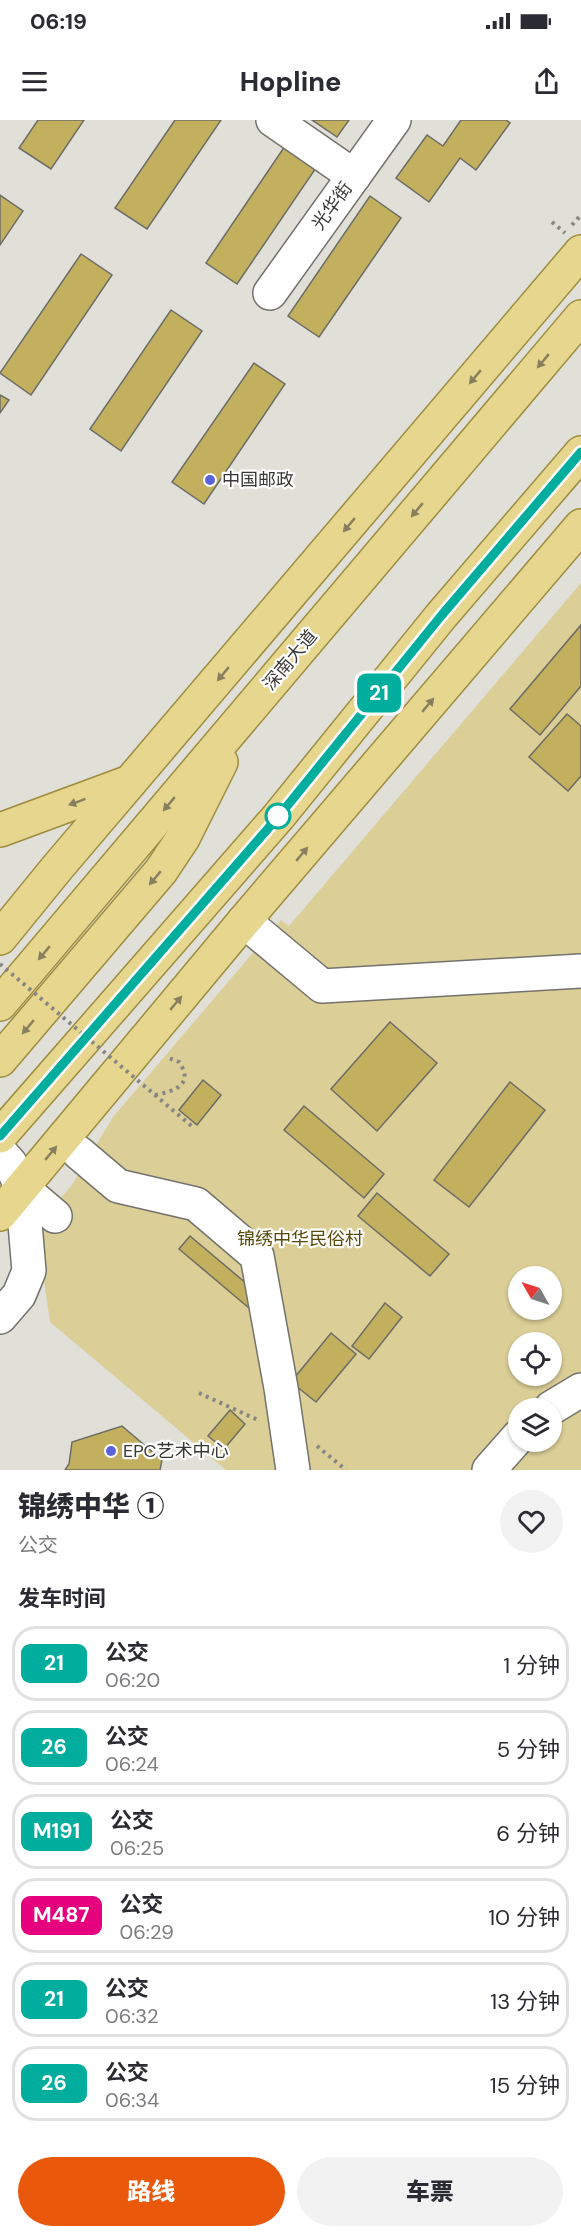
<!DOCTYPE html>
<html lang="zh">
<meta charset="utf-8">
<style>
body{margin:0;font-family:"DM Sans","Noto Sans SC",sans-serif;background:#f2f2f3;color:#2b2b33;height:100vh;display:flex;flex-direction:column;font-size:22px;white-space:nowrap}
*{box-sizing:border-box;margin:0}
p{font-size:20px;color:#7c7c81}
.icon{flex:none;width:33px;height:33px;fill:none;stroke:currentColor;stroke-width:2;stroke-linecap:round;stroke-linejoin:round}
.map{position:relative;height:1350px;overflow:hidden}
.drawer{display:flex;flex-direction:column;background:#fff;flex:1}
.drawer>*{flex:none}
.badge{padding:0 12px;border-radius:9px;font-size:21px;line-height:39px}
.needle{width:39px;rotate:309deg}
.buttons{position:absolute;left:508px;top:1146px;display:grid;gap:12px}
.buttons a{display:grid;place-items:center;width:54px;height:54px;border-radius:50%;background:#fff;box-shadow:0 2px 4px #0004;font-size:30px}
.map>.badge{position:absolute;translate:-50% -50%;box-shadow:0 0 0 3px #fff}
h2{padding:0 18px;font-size:22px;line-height:54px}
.round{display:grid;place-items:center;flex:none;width:63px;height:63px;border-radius:32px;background:#f2f2f3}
.head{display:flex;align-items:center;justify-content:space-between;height:102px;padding:0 18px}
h1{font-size:28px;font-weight:800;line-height:45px}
.primary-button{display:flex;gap:12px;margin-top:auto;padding:12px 18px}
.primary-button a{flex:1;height:69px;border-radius:36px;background:#ea580c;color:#fff;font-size:24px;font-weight:800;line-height:69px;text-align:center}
.primary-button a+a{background:#f2f2f3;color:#2b2b33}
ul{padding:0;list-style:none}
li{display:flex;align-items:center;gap:18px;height:75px;margin:0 12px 9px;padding:0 6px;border:3px solid #e1e1e2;border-radius:24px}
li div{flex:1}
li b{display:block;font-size:22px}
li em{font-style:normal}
li .badge{min-width:66px;font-weight:700;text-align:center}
.status{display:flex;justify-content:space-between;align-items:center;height:42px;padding:0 30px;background:#fff;direction:ltr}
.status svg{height:16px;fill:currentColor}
header{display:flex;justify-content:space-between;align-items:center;height:78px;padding:0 18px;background:#fff;font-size:27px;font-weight:800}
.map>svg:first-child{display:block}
</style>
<div class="status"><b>06:19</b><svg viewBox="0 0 49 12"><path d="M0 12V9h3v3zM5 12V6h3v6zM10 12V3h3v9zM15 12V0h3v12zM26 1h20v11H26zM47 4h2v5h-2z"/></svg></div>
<header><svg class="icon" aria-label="menu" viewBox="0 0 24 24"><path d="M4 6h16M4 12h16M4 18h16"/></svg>Hopline<svg class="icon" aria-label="share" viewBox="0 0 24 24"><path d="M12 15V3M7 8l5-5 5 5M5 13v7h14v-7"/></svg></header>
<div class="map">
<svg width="581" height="1350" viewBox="0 0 581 1350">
<rect width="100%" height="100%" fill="#e0dfd8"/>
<path fill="#dbce96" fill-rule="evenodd" d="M581,463V1350H226L50,1202L36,1106L72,1065L113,997L281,800L289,806ZM519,1156H552V1190H519ZM519,1222H552V1256H519ZM519,1288H552V1322H519Z"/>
<g fill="#c2b05e" stroke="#6d6c66" stroke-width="1.5">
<polygon points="38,0 84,0 51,49 19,28"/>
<polygon points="175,0 221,0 147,109 115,88"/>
<polygon points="312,0 349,0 337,17"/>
<polygon points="461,0 506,0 510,3 476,50 460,38 429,82 396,58 427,15 443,26"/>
<polygon points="287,23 318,45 237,164 206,143"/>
<polygon points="0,75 23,91 0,125"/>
<polygon points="370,76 401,98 319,217 288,196"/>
<polygon points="81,134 112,155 31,275 0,253"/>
<polygon points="171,190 202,211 121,331 90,309"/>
<polygon points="254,243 285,264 204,384 172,362"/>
<polygon points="0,275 9,280 0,293"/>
<polygon points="581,505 581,566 540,615 510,589"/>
<polygon points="567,594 581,606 581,656 568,671 529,637"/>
<polygon points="390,902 437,943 377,1011 331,969"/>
<polygon points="203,960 221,975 197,1005 179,990"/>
<polygon points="510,962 545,990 469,1087 434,1060"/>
<polygon points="304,986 384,1054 364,1078 284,1010"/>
<polygon points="377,1073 449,1134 430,1156 358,1096"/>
<polygon points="190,1116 260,1175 249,1188 179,1129"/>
<polygon points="385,1183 402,1197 369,1239 352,1226"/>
<polygon points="331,1213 356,1234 316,1282 291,1262"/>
<polygon points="230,1290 245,1304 224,1329 208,1316"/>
<polygon points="122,1306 162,1340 160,1350 65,1350 69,1344 72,1322"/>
</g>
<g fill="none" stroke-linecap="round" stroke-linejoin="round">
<g stroke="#73726c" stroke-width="36">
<g id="minor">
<polyline points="273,0 354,56"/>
<polyline points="270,173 394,0"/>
<polyline points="244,801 322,866 581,851"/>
<polyline points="0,1032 10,1043 22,1068 29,1151 19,1175 0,1197"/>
<polyline points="79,1033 118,1066 196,1084 257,1136 281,1268 293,1350"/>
<polyline points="22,1068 55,1096"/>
<polyline points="551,1288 581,1270"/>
<polyline points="489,1350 519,1316"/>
</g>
</g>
<g stroke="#9e8d3e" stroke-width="36">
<g id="major">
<polyline points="0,710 130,662"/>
<polyline points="0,818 57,748 581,132"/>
<polyline points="0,884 581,197"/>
<polyline points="0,940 161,751 183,718 221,642"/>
<polyline points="0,1016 279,696 441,496 581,333"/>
<polyline points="0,1094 244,801 581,406"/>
</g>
</g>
<g stroke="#878682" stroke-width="4" stroke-dasharray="3 4.5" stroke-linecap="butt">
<polyline points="552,102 565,113"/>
<polyline points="572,105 581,95"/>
<path d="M155,975C174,971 195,965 179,942L166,937"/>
<polyline points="199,1273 258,1300"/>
<polyline points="317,1326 346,1350"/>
</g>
<use href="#minor" stroke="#fff" stroke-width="33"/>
<use href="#major" stroke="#e6d68e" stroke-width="33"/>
<polyline stroke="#878682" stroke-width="4" stroke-dasharray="3 4.5" stroke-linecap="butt" points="0,844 194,1008"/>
</g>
<defs><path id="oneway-solid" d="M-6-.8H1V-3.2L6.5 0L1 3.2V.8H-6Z" transform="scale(1.5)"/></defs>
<g fill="#877f5e">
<use href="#oneway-solid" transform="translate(543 241) rotate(130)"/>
<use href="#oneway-solid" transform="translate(475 257) rotate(130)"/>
<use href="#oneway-solid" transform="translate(417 390) rotate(130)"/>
<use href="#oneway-solid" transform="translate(349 405) rotate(130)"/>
<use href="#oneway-solid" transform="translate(223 554) rotate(130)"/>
<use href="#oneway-solid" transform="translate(428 585) rotate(-50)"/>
<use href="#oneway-solid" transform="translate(77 682) rotate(160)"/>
<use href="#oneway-solid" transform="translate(169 684) rotate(130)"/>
<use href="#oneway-solid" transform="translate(302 734) rotate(-50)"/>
<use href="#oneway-solid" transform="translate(155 758) rotate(130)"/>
<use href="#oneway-solid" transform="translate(44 833) rotate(130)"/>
<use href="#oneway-solid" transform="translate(176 883) rotate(-50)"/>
<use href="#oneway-solid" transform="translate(28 907) rotate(130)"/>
<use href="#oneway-solid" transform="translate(51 1033) rotate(-50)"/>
</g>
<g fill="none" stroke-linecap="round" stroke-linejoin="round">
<g stroke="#fff" stroke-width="14">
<polyline id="line" points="0,1016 279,696 441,496 581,332"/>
</g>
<use href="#line" stroke="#01ad9c" stroke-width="9"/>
</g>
<g fill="#5b61d9" stroke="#fff" stroke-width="2">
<circle cx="210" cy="360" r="6"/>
<circle cx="111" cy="1331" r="6"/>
</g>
<circle fill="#fff" stroke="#01ad9c" stroke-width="3" cx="278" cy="696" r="12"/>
<g text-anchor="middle" stroke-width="4.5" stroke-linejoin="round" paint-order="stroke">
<g font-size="18" fill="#393836" stroke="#fff">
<text transform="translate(332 86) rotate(-54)" y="6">光华街</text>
<text transform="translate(290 540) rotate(-50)" y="6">深南大道</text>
</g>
<g font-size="18" fill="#393836" stroke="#fff" text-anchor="start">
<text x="222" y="366">中国邮政</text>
<text x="123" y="1337">EPC艺术中心</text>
</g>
<g font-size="18" fill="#584b09" stroke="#fff">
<text x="300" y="1125">锦绣中华民俗村</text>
</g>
</g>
</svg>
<div class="buttons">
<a><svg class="needle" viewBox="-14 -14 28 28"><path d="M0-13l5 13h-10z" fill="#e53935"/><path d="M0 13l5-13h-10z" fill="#7c7c81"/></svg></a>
<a><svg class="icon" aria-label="locate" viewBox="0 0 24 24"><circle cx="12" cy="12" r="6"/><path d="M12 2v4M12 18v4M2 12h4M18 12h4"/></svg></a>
<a><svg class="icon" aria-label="layers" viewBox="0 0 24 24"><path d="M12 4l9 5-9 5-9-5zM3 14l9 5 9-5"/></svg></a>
</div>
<b class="badge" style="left:379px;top:573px;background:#01ad9c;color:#fff">21</b>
</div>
<section class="drawer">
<div class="head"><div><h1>锦绣中华 ①</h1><p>公交</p></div><a class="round"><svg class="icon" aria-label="heart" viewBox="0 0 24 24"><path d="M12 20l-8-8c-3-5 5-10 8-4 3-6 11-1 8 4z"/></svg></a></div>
<h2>发车时间</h2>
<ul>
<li><span class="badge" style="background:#01ad9c;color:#fff">21</span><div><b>公交</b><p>06:20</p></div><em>1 分钟</em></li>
<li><span class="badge" style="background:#01ad9c;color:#fff">26</span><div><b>公交</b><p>06:24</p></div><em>5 分钟</em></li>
<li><span class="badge" style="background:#01ad9c;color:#fff">M191</span><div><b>公交</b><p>06:25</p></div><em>6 分钟</em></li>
<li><span class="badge" style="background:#e6007e;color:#fff">M487</span><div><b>公交</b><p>06:29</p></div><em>10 分钟</em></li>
<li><span class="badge" style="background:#01ad9c;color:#fff">21</span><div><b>公交</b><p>06:32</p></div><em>13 分钟</em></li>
<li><span class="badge" style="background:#01ad9c;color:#fff">26</span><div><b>公交</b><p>06:34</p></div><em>15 分钟</em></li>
</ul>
<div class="primary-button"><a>路线</a><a>车票</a></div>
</section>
